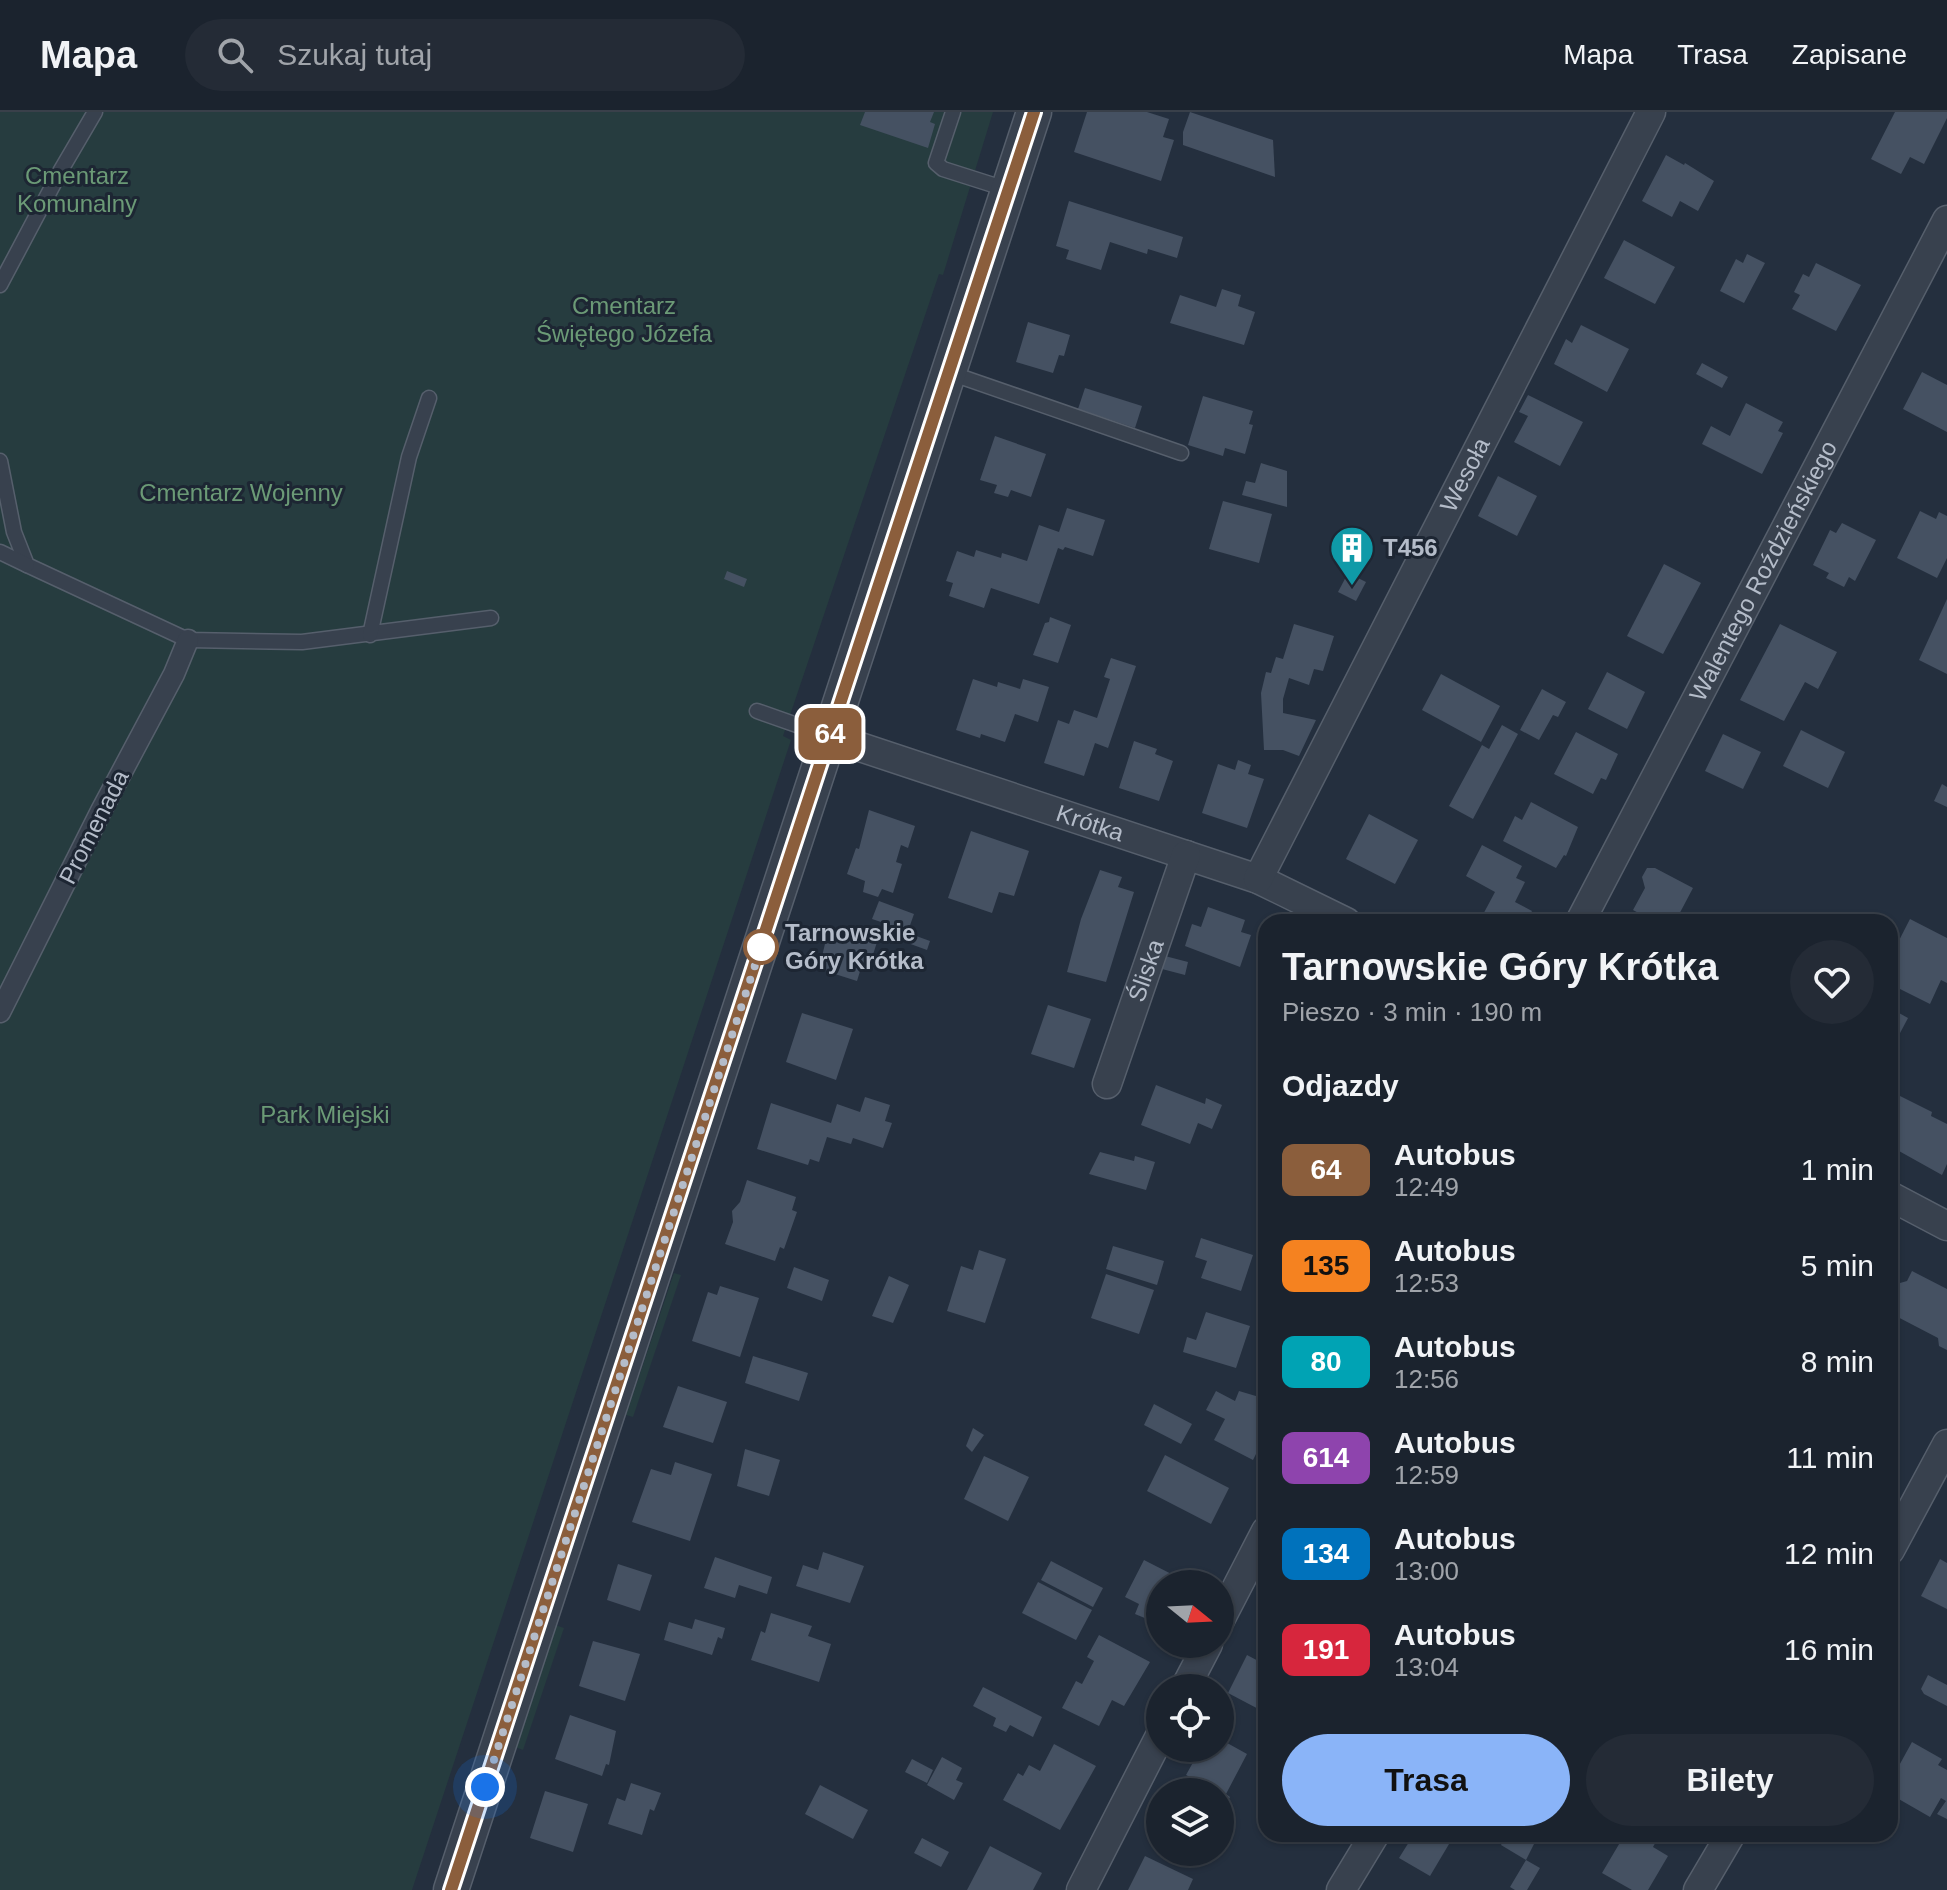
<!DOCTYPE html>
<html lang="pl">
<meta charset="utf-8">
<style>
body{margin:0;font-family:Arial,sans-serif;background:#242b36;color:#f1f3f6;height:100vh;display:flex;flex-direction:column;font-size:30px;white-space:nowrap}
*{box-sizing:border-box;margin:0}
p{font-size:26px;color:#a0a4aa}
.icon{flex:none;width:44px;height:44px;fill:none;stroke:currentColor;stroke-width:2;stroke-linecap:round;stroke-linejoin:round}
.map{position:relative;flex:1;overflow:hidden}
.drawer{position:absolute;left:1258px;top:802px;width:640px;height:928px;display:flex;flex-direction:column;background:#1b232e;border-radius:24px;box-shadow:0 2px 6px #0004,0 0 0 2px #39404a}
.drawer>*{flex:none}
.badge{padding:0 16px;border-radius:12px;font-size:28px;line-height:52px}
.needle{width:52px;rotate:108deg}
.controls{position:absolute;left:1146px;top:1458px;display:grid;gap:16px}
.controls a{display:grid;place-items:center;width:88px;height:88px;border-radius:50%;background:#1b232e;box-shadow:0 2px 6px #0004,0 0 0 2px #39404a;font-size:40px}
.you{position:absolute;width:40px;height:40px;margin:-20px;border:6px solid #fff;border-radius:50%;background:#1a73e8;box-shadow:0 0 0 12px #1a73e833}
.map>.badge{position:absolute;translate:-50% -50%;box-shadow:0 0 0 4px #fff}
h2{padding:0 24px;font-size:30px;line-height:72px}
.round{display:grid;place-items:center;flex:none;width:84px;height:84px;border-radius:42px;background:#242b36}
.overview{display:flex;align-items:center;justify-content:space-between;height:136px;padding:0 24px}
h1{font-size:38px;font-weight:800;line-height:60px}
.primary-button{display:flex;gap:16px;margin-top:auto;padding:16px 24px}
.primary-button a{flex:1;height:92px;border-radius:48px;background:#8ab4f8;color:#111;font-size:32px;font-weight:800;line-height:92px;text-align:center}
.primary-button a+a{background:#242b36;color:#f1f3f6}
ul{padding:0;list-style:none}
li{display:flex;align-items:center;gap:24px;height:96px;padding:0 24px}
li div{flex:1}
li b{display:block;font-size:30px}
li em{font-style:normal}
li .badge{min-width:88px;font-weight:700;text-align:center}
header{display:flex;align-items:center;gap:48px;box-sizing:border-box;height:112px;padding:0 40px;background:#1b232e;border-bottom:2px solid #39404a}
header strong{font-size:38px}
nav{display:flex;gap:44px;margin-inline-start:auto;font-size:28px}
.search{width:560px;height:72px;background:#242b36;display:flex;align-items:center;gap:20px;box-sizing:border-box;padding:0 28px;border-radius:44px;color:#a0a4aa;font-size:30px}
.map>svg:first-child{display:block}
</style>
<header>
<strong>Mapa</strong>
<div class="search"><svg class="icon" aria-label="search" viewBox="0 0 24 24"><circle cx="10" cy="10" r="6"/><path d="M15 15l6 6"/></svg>Szukaj tutaj</div>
<nav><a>Mapa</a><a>Trasa</a><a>Zapisane</a></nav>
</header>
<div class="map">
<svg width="1947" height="1778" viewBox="0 0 1947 1778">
<rect width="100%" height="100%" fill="#242f3e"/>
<g fill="#263c3f">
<polygon points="0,0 993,0 943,163 939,162 783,624 791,628 412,1778 0,1778"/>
<polygon points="674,1161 681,1163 633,1305 626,1303"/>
<polygon points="555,1513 564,1516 523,1638 515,1635"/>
</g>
<g fill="#455162">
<polygon points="865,0 934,0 930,10 935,12 928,36 860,13"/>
<polygon points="1087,0 1147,0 1169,7 1163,25 1174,28 1161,69 1074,40"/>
<polygon points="1190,0 1273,28 1275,65 1183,33 1183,20"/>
<polygon points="1895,0 1947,0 1947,6 1924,52 1910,45 1901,62 1871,47"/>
<polygon points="1666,43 1684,53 1685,51 1714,69 1698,99 1680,89 1672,105 1642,89"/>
<polygon points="1069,89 1183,125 1177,146 1148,137 1147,142 1110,130 1101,158 1066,147 1069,138 1056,134"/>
<polygon points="1624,128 1675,155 1655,192 1604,166"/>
<polygon points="1747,142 1765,151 1744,191 1720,179 1736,147 1743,151"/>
<polygon points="1816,151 1861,173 1836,219 1792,197 1800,183 1794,180 1803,162 1809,165"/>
<polygon points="1222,177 1241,183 1238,194 1255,200 1244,233 1170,211 1180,183 1216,195"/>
<polygon points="1028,210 1070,223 1064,244 1059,243 1053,261 1016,250"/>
<polygon points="1581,213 1629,237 1607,280 1554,252 1566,227 1572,231"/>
<polygon points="1702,251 1728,265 1722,276 1696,262"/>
<polygon points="1922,260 1947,273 1947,320 1903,297"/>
<polygon points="1085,276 1142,294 1135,316 1078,297"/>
<polygon points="1528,283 1583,310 1560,354 1514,330 1528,304 1519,300"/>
<polygon points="1203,284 1253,299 1249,312 1253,313 1245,342 1225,336 1223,344 1188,333"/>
<polygon points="1746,291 1783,310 1778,319 1783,321 1762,362 1702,332 1711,314 1730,324"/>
<polygon points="995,324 1046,342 1031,385 1011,378 1008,385 994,381 997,373 980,368"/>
<polygon points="1261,351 1287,359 1287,395 1242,383 1246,369 1255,371"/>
<polygon points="1498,364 1537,384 1517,424 1478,404"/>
<polygon points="1223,389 1272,402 1259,451 1209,437"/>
<polygon points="1067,396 1105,408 1093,444 1065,435 1063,438 1058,436 1039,492 991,476 984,496 949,484 953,471 946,469 957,439 974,445 976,438 1001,446 1002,441 1027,449 1039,413 1059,420"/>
<polygon points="1920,399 1936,407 1939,400 1947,404 1947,446 1937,466 1897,446"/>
<polygon points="1842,411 1876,428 1855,469 1849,465 1844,475 1826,466 1829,461 1813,453 1830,418 1836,421"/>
<polygon points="1664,452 1701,471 1663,542 1627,524"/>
<polygon points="727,459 747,467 744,475 724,467"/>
<polygon points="1348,461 1366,470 1356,489 1338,480"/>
<polygon points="1947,487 1947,562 1919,548"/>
<polygon points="1050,505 1071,513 1058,551 1033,543 1045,511 1049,510"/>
<polygon points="1294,512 1334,524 1323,559 1314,557 1309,573 1289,566 1283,587 1283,601 1316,608 1299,644 1283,638 1264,638 1261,581 1266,560 1271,561 1276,545 1283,547"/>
<polygon points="1780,512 1837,540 1818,577 1805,570 1784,609 1740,588"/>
<polygon points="1111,546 1136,554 1108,636 1095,631 1084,664 1044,651 1058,608 1069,612 1074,598 1097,606 1110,567 1104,565"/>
<polygon points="1607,560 1645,580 1627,617 1588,597"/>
<polygon points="1441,562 1500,594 1481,630 1422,598"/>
<polygon points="973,567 997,575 998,570 1020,577 1023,567 1049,575 1038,610 1015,602 1005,630 981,622 980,626 956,618"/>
<polygon points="1542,577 1566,590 1558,605 1553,603 1539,628 1520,618"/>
<polygon points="1502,613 1518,622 1473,707 1449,694 1482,633 1489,637"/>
<polygon points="1801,618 1845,640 1828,676 1783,654"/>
<polygon points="1576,620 1618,642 1606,668 1601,666 1593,682 1554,662"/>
<polygon points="1723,622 1761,640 1743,677 1705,659"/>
<polygon points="1134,629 1157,637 1155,642 1173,649 1159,689 1119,676"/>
<polygon points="1238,648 1251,653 1248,662 1264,667 1247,716 1202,701 1218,652 1235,658"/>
<polygon points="1942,672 1947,675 1947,695 1934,689"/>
<polygon points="1531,690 1578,715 1566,744 1564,743 1556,756 1503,729 1515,704 1522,708"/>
<polygon points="869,698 915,714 908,736 901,733 896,750 902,752 893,781 882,777 878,785 863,780 865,769 847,762 856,736 859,737"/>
<polygon points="1369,702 1418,728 1395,772 1346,747"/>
<polygon points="971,719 1029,739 1014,784 999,780 992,801 948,786"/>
<polygon points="1482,733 1522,754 1516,766 1525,770 1515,790 1532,799 1526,810 1479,810 1495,780 1466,764"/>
<polygon points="1647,756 1655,756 1693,776 1675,810 1655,810 1633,798 1645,776 1642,765"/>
<polygon points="1100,758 1122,765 1118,775 1134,780 1106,870 1067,860 1081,807"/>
<polygon points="879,789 914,802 908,819 872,807"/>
<polygon points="1208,795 1245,808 1241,820 1251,823 1240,855 1185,834 1192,812 1201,815"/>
<polygon points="1910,807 1947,826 1947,871 1941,868 1930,892 1890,872 1890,846"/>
<polygon points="829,815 852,823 853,818 878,827 868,858 861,856 857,869 819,857"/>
<polygon points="908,821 930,829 927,838 905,830"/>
<polygon points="1165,844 1188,850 1185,863 1162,857"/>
<polygon points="1048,893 1091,907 1074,956 1031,942"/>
<polygon points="1890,896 1908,906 1890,940"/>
<polygon points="802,901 853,917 836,968 786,950"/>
<polygon points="1156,973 1205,992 1206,986 1222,993 1212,1017 1198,1011 1190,1032 1141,1013"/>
<polygon points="1892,980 1932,1000 1931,1004 1947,1012 1947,1052 1942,1063 1890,1034"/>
<polygon points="865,985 890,993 885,1009 892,1011 883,1036 853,1026 851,1032 827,1025 819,1050 810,1047 808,1053 757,1037 771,991 831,1011 837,992 860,1000"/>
<polygon points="1100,1040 1134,1049 1135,1044 1155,1050 1146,1078 1089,1062"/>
<polygon points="747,1068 796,1085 792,1098 797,1100 784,1137 780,1135 775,1149 725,1132 733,1110 732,1099 740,1090"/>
<polygon points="1201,1126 1253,1143 1241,1179 1201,1166 1207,1149 1195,1145"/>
<polygon points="1113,1134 1164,1149 1157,1173 1106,1157"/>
<polygon points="979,1138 1006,1147 985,1211 947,1199 961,1154 973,1158"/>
<polygon points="794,1155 829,1168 822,1189 787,1176"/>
<polygon points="1912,1159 1947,1177 1947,1238 1939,1234 1938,1226 1890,1201 1896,1190 1893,1183 1900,1171 1907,1169"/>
<polygon points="1106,1162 1154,1178 1139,1222 1091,1206"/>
<polygon points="889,1164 909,1173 893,1211 872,1204"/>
<polygon points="720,1174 759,1186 740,1245 692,1229 708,1180 717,1183"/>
<polygon points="1206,1200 1250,1214 1236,1256 1183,1240 1187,1225 1196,1228"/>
<polygon points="753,1244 808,1261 799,1289 745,1271"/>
<polygon points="678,1274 727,1290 713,1331 663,1315"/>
<polygon points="1216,1279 1235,1289 1239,1279 1266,1287 1266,1322 1253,1348 1214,1328 1225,1307 1206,1298"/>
<polygon points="1154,1292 1192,1312 1181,1332 1144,1313"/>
<polygon points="973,1316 984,1323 972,1340 966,1334"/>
<polygon points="745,1337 780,1348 769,1384 737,1374"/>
<polygon points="1165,1343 1229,1376 1211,1412 1147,1379"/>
<polygon points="984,1344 1029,1365 1008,1409 964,1387"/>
<polygon points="675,1350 712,1362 690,1429 632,1410 651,1357 671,1363"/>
<polygon points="823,1440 864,1454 850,1491 796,1474 803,1453 818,1458"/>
<polygon points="715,1445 772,1465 767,1482 739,1473 735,1486 704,1476"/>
<polygon points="1940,1447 1947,1451 1947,1497 1921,1484"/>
<polygon points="1144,1448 1191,1472 1160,1472 1160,1503 1151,1498 1147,1507 1135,1502 1139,1492 1125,1485"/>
<polygon points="1051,1449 1103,1476 1093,1495 1041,1468"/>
<polygon points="618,1452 652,1463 640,1499 607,1488"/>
<polygon points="1038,1470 1092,1498 1076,1528 1022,1501"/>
<polygon points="771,1501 812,1514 808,1524 831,1532 819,1570 751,1548 761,1519 765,1521"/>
<polygon points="695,1507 725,1516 722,1527 718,1525 712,1543 664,1528 669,1510 692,1517"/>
<polygon points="1099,1523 1150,1550 1124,1594 1112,1588 1099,1614 1062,1596 1076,1569 1082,1572 1094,1549 1087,1545"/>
<polygon points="593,1529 640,1542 625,1589 579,1574"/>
<polygon points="1247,1543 1266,1553 1266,1601 1228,1581"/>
<polygon points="1928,1563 1947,1573 1947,1594 1924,1582 1921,1577"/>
<polygon points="983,1575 1042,1605 1033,1625 1010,1613 1006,1620 993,1614 996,1606 973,1594"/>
<polygon points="570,1603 616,1619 609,1653 606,1652 602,1664 555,1647"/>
<polygon points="1220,1627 1247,1642 1226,1682 1230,1685 1224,1695 1220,1693 1220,1680 1203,1680 1206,1673 1186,1663 1201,1636 1220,1636"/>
<polygon points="1912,1630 1942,1647 1938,1653 1947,1658 1947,1707 1937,1702 1946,1689 1941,1686 1930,1705 1890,1682 1890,1670"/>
<polygon points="1054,1632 1096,1654 1060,1718 1003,1688 1018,1661 1023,1664 1029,1653 1040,1659"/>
<polygon points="942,1645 962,1656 956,1668 963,1671 954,1688 927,1673"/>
<polygon points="912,1647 933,1658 927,1671 905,1660"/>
<polygon points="631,1671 661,1681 654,1699 650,1697 642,1723 608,1712 617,1686 625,1689"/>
<polygon points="820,1673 868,1698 853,1727 805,1702"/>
<polygon points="545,1679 588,1692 573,1740 530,1726"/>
<polygon points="1414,1722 1455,1722 1430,1764 1399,1746"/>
<polygon points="1507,1722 1539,1722 1526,1748 1540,1756 1527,1778 1515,1778 1510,1775 1526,1748 1501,1733"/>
<polygon points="1625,1722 1637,1726 1639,1722 1650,1722 1658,1726 1653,1735 1668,1744 1648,1778 1632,1778 1602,1761"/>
<polygon points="922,1726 949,1740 941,1755 914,1741"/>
<polygon points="990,1734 1042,1761 1033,1778 967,1778"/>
<polygon points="1145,1744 1193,1767 1188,1778 1128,1778"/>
</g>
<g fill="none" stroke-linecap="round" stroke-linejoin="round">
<g stroke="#565f6c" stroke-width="17">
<g id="service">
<polyline points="953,0 936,51 943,57 1009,78"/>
<polyline points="0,173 61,58 95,0"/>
<polyline points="950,261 1181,341"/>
<polyline points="0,349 14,420 27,453 188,528 302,530 491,506"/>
<polyline points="0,440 27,453"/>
<polyline points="370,523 409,345 429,286"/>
<polyline points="757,599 828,624"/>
</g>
</g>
<g stroke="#565f6c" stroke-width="23">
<polyline id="pedestrian" points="0,900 101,699 174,562 188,528"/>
</g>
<g stroke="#565f6c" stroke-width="31">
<g id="minor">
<path id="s1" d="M830,625L1258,767L1346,810"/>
<path id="s2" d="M1258,767L1651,0"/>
<path id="s3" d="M1580,810L1947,108"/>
<path id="s4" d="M1107,972L1186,743"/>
<polyline points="1890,1084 1947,1114"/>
<polyline points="1890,1438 1947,1332"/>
<polyline points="1220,1508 1266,1419"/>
<polyline points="1185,1576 1208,1532"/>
<polyline points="1081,1778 1160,1624"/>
<polyline points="1341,1778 1375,1722"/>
<polyline points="1698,1778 1731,1722"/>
</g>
</g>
<g stroke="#565f6c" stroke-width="37">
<polyline id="tertiary" points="451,1778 1034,0"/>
</g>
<use href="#service" stroke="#38414e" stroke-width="14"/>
<use href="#pedestrian" stroke="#38414e" stroke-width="20"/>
<use href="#minor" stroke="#38414e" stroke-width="28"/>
<use href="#tertiary" stroke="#38414e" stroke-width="34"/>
</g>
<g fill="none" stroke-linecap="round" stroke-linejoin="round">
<g stroke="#fff" stroke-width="18">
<polyline id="line" points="451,1778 1034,0"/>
</g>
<use href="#line" stroke="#8b5e3c" stroke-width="12"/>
<polyline stroke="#b4bcc9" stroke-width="8" stroke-dasharray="0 14.4" points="485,1675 761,835"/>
</g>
<defs>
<g id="building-pin" transform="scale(2.3)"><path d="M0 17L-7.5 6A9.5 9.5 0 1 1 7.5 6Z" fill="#0f9aa8" stroke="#1d2633"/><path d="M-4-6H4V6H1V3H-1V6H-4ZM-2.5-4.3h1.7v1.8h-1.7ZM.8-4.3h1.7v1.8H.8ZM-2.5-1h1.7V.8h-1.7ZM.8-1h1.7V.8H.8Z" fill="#fff"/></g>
</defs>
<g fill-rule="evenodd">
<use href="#building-pin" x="1352" y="436"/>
</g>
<circle fill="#fff" stroke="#8b5e3c" stroke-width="4" cx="761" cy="835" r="16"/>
<g text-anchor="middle" stroke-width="6" stroke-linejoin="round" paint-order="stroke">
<g font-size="24" fill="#6b9a76" stroke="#1d2633">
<text x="77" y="72">Cmentarz<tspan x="77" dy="28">Komunalny</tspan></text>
<text x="624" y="202">Cmentarz<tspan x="624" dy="28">Świętego Józefa</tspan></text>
<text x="241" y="389">Cmentarz Wojenny</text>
<text x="325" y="1011">Park Miejski</text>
</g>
<g font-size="24" fill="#b4bcc9" stroke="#1d2633">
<text dy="8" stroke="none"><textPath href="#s2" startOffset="454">Wesoła</textPath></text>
<text dy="8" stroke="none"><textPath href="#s3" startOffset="396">Walentego Roździeńskiego</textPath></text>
<text dy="8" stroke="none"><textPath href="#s1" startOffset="274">Krótka</textPath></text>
<text transform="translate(94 715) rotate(-63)" y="8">Promenada</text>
<text dy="8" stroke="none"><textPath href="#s4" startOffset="120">Śliska</textPath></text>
</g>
<g font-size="24" font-weight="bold" fill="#b4bcc9" stroke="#1d2633" text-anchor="start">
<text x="1383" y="444">T456</text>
</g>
<g font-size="24" font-weight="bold" fill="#b4bcc9" stroke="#1d2633" text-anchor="start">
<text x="785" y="829">Tarnowskie<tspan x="785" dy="28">Góry Krótka</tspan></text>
</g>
</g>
</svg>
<div class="controls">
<a><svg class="needle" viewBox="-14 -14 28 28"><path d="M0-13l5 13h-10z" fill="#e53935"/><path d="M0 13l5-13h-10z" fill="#a0a4aa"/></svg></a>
<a><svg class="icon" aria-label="locate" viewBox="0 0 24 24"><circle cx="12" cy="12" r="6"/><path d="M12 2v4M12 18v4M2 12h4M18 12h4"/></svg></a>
<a><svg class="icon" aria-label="layers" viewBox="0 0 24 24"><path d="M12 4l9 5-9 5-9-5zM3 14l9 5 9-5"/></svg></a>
</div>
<div class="you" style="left:485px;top:1675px"></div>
<b class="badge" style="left:830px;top:622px;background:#8b5e3c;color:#fff">64</b>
<section class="drawer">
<div class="overview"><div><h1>Tarnowskie Góry Krótka</h1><p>Pieszo · 3 min · 190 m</p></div><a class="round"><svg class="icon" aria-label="heart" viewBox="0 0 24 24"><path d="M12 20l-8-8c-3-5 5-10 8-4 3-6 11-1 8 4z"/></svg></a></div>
<h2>Odjazdy</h2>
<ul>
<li><span class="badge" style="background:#8b5e3c;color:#fff">64</span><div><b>Autobus</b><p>12:49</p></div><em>1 min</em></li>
<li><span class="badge" style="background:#f58220;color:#111">135</span><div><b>Autobus</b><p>12:53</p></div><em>5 min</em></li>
<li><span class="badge" style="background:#00a3b4;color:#fff">80</span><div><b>Autobus</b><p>12:56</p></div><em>8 min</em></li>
<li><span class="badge" style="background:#8e44ad;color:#fff">614</span><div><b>Autobus</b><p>12:59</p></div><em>11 min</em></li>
<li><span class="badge" style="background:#0072bc;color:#fff">134</span><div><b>Autobus</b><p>13:00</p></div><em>12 min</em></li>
<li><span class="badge" style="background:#d7263d;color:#fff">191</span><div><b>Autobus</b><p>13:04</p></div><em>16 min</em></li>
</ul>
<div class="primary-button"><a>Trasa</a><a>Bilety</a></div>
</section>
</div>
